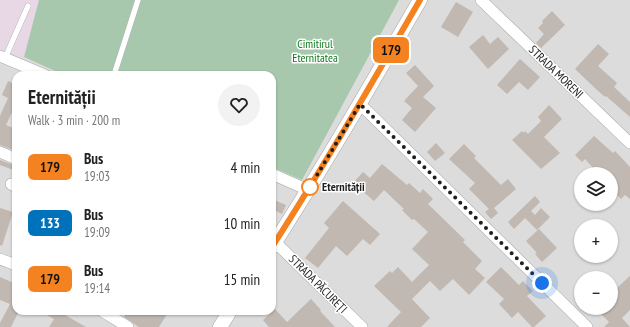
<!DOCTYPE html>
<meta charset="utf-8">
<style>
body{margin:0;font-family:"PT Sans Narrow",sans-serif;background:#f2f2f2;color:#222;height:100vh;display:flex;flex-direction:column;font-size:15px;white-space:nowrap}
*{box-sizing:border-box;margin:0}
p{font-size:13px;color:#767676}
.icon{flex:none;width:22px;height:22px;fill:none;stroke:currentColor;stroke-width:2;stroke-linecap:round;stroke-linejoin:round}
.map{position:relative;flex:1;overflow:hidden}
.drawer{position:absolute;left:12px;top:71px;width:264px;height:244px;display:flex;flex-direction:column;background:#fff;border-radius:12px;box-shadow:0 1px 3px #0004}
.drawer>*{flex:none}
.badge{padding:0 8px;border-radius:6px;font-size:14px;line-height:26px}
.buttons{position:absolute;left:574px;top:167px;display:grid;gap:8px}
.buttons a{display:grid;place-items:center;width:44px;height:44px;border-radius:50%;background:#fff;box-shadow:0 1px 3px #0004;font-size:20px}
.you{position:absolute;width:20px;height:20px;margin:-10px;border:3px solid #fff;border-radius:50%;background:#1a73e8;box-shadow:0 0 0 6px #1a73e833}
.map>.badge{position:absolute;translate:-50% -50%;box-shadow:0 0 0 2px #fff}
.round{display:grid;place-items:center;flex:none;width:42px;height:42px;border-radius:21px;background:#f2f2f2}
.head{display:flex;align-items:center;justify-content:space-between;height:68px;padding:0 16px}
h1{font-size:19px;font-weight:700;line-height:30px}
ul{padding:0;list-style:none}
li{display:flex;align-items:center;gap:12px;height:56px;padding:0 16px}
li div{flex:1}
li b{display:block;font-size:15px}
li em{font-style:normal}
li .badge{min-width:44px;font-weight:700;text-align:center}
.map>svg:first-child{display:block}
</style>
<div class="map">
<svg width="630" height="327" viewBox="0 0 630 327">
<rect width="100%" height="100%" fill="#efece5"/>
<path fill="#dddcdc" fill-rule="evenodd" d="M0,0H630V327H0ZM16,75H272V311H16ZM581,174H611V204H581ZM581,226H611V256H581ZM581,278H611V308H581Z"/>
<polygon fill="#e8d7e4" points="0,0 39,0 24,57 0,49"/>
<polygon fill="#a7c8ad" points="39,0 399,0 302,180 272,167 272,75 64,75 24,57"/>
<g fill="#c0b8b1">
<polygon points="456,2 473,12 458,37 441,27"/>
<polygon points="552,11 565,25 541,48 536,43 544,34 538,28 543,23 542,21"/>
<polygon points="483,35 490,44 498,37 509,49 488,69 469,47"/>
<polygon points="598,44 609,54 598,66 617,83 614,87 630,102 630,117 606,96 605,97 596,89 575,69"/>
<polygon points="520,59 540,77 528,90 519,82 507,94 497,85"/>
<polygon points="415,65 434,86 423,97 436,108 415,132 402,120 412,108 404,101 418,86 406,73"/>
<polygon points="8,81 15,84 16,81 16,104 6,125 16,129 16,151 0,145 0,116 8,98 2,95"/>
<polygon points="549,105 562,119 544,137 560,153 541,169 512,140 522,131 524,133 525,131 528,134 541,121 538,117"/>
<polygon points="594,136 613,153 615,151 630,167 630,199 625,195 621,199 613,191 617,187 611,181 611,174 605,174 598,167 595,170 585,159 582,162 575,155"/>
<polygon points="436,143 445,153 435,161 427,152"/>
<polygon points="464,144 476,156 474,158 501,185 508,179 516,189 494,208 498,213 491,219 485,212 489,209 469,189 475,183 449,159"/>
<polygon points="0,160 16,166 16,171 0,165"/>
<polygon points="382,164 407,185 409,183 420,193 423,189 433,199 428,204 465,240 463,242 482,261 475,269 485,278 469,295 453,279 440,291 430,281 412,299 430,318 421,327 387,327 401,312 374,286 390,271 392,273 398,267 412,282 429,265 412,249 428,232 414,219 412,220 402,210 404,209 384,190 374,201 353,183 363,172 370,178"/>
<polygon points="535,196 540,202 531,211 535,215 541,208 550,217 537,230 525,218 514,229 508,222"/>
<polygon points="272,199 286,205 282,214 272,209"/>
<polygon points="343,201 380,234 370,245 363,239 347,256 336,246 318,268 305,258 329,228 324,223"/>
<polygon points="0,208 13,212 2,246 0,245"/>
<polygon points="539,229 557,248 542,262 535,254 537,253 526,241"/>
<polygon points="501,267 519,285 523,281 533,291 527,296 546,316 534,327 532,327 518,312 512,318 499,304 504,299 486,282"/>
<polygon points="630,276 630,310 622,318 630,327 604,327 609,322 595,308 611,308 611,282 617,288"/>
<polygon points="0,277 16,284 16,311 19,311 11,327 0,327 0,323 10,304 0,300"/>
<polygon points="311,299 321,310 320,311 335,327 269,327 263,320 275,309 287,322"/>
<polygon points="40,311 58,311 86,327 49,327 54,319"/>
<polygon points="128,311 169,311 159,327 139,327 124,317"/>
</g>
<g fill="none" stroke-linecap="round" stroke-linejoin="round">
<g stroke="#a6a6a6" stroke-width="6">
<g id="service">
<polyline points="5,58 28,6"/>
<polyline points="114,75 138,0"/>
</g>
</g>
<g stroke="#a6a6a6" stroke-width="12">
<g id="minor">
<polyline points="481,0 630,143"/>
<polyline points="0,56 45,75"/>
<polyline points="360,104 587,327"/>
<polyline points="0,152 16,159"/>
<polyline points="272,174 308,190"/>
<polyline points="11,184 16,187"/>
<polyline points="275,242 362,327"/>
<polyline points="0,259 16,265"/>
<polyline points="102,311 128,327"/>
</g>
</g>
<g stroke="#a6a6a6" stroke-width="15">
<g id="tertiary">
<path d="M272,247C324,166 372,83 420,0"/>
<polyline points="220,327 230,311"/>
</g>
</g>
<use href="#service" stroke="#fff" stroke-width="5.5"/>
<use href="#minor" stroke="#fff" stroke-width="11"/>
<use href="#tertiary" stroke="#fff" stroke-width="14"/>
</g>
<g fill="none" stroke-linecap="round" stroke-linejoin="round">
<g stroke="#fff" stroke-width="9">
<path id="line" d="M272,247C324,166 372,83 420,0"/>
</g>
<use href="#line" stroke="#f58220" stroke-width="6"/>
<polyline stroke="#1f1f1f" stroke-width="4" stroke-dasharray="0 7.2" points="310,187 308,190 360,104 542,283"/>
</g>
<circle fill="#fff" stroke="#f58220" stroke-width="2" cx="310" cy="187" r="8"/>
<g text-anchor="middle" stroke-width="3" stroke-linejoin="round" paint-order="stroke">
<g font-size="12" fill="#0e7b1b" stroke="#fff">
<text x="315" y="48">Cimitirul<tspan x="315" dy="14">Eternitatea</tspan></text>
</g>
<g font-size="12" fill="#1f1f1f" stroke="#fff">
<text transform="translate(556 72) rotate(44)" y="4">STRADA MORENI</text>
<text transform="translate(318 284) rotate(45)" y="4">STRADA PĂCUREȚI</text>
</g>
<g font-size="12" font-weight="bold" fill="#1f1f1f" stroke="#fff" text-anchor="start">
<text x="322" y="191">Eternității</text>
</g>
</g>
</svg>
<div class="buttons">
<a><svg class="icon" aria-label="layers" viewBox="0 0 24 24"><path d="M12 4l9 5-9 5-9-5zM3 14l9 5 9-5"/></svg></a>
<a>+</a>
<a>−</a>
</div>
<div class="you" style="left:542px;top:283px"></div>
<b class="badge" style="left:391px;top:50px;background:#f58220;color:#111">179</b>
<section class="drawer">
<div class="head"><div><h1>Eternității</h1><p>Walk · 3 min · 200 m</p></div><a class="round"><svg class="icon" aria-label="heart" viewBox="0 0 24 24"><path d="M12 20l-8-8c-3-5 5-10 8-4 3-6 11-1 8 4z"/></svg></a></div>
<ul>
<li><span class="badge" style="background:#f58220;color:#111">179</span><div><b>Bus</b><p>19:03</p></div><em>4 min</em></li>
<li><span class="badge" style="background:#0072bc;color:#fff">133</span><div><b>Bus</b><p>19:09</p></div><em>10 min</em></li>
<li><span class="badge" style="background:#f58220;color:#111">179</span><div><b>Bus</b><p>19:14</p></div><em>15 min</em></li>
</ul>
</section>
</div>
